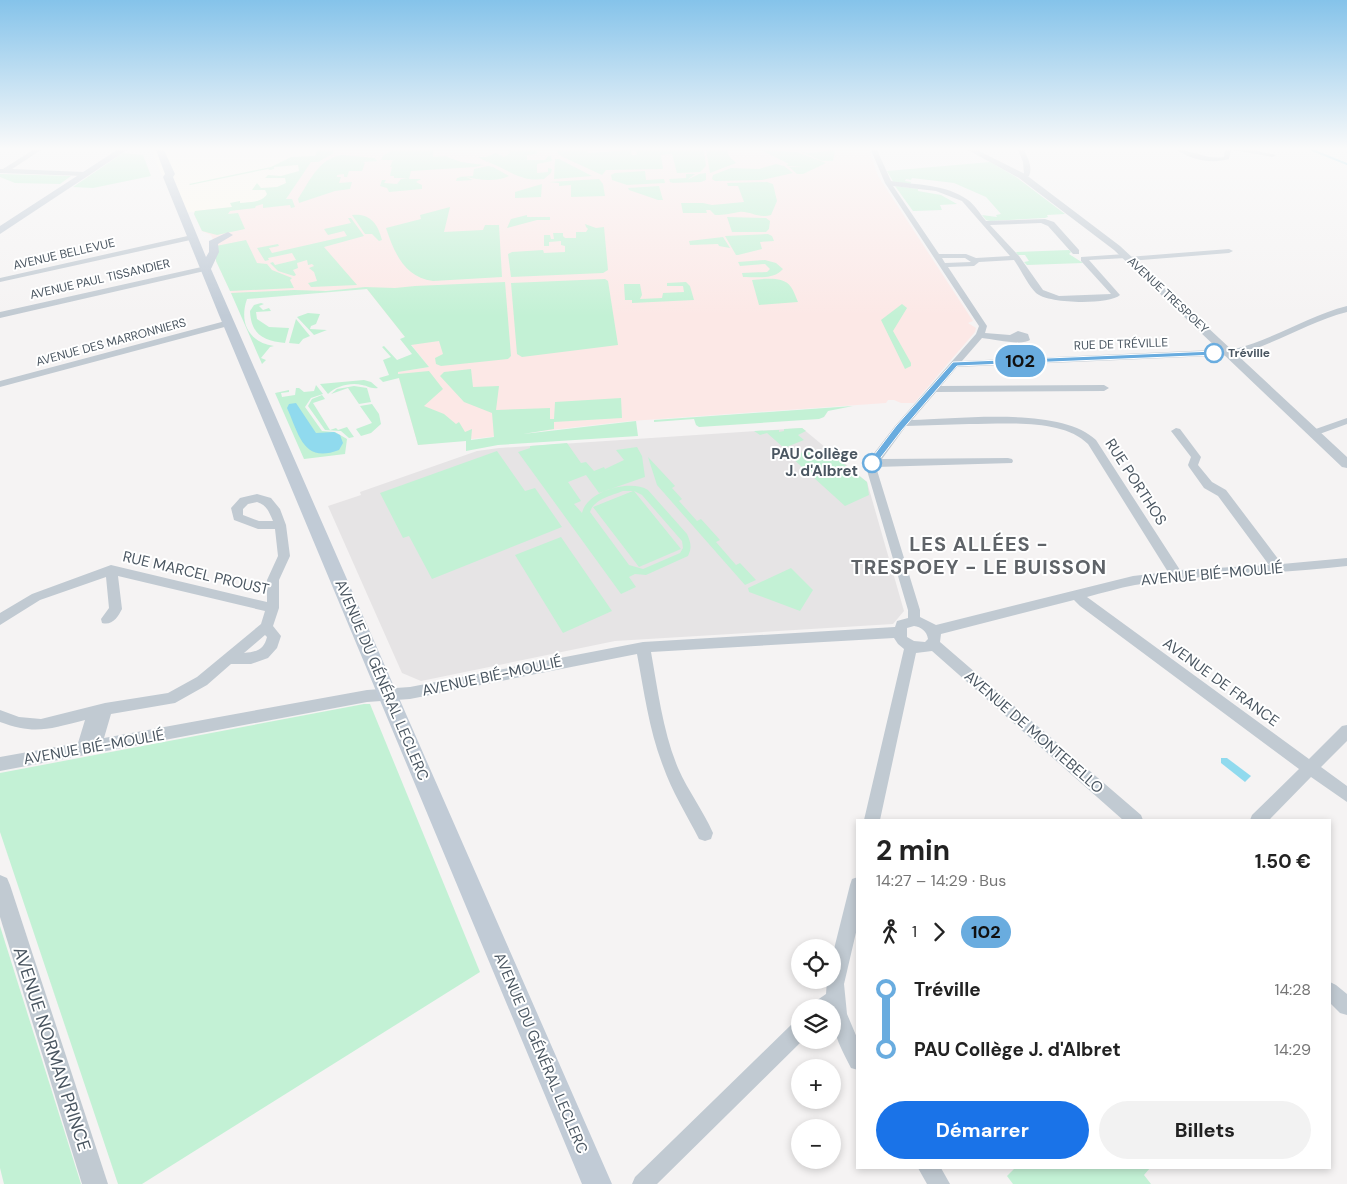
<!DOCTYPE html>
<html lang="fr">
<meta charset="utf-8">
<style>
body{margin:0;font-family:"DM Sans",sans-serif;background:#f2f2f2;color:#222;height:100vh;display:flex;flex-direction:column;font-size:19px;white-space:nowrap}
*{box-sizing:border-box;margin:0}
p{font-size:16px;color:#767676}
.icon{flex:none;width:28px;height:28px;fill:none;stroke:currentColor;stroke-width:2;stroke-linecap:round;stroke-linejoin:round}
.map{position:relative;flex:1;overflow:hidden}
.drawer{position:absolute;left:856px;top:819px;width:475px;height:350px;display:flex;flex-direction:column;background:#fff;border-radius:0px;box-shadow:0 2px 8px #0003}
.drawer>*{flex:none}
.badge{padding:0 10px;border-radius:16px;font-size:18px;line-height:32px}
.tools{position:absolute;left:791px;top:939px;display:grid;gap:10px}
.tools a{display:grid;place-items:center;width:50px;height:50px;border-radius:50%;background:#fff;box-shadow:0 2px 8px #0003;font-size:25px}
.map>.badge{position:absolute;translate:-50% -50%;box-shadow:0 0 0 2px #fff}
.legs{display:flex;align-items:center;gap:8px;height:55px;padding:0 20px;font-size:16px}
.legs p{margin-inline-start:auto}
.overview{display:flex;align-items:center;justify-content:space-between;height:85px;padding:0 20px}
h1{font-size:28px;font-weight:700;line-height:38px}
.action{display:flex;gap:10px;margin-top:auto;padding:10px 20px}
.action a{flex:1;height:58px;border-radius:30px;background:#1a73e8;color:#fff;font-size:20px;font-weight:700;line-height:58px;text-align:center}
.action a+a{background:#f2f2f2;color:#222}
ul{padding:0 20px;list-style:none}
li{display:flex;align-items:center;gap:18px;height:60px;font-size:19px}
li i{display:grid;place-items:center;width:8px;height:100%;margin:0 6px;background:currentColor}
li i::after{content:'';width:12px;height:12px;margin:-6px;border:4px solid;border-radius:50%;background:#fff}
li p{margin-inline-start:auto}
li:first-child i{background:linear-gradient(#0000 50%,currentColor 0)}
li:last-child i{background:linear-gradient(currentColor 50%,#0000 0)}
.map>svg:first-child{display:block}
</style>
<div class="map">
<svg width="1347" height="1184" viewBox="0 0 1347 1184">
<rect width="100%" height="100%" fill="#f5f3f3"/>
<polygon fill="#fdf9ef" points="151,150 318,150 284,202 183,213 168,177 162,175"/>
<polygon fill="#e6e4e5" points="802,428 867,482 904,611 893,624 615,641 421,681 402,673 328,506 361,495 360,492 477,451 499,448"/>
<polygon fill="#fce8e6" points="318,150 869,150 878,176 973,321 968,323 976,328 975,332 914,403 901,403 894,400 888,400 886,403 631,421 418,445 397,372 429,367 366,288 233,297 216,261 218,249 211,235 202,231 194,214 195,211 284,202"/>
<g fill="#c3f1d5" fill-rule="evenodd">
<path d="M318,150H332L334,153L318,162H311L286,199H292L295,207L291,208L290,205L263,208V204L256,206L255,208L230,211L228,214L238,213L245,229L217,235L202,231L194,214L195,211L232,207L230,203L240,201V203C249,202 262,203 267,194L265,190H252L257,183L261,188L277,187L286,183L285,178H265L268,175L281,176L299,171L298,165L274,167V169L270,170L268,169L190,185L189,184L271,167L291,157L315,156Z"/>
<polygon points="392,150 433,150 433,157 445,156 461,162 484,165 475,167 411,171 409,179 421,179 416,182 422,185 422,189 389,192 387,188 380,186 382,180 386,180 384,183 397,184 401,179 408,178 394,178 394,176 390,176 392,167 390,167 393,160 381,160 383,156"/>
<path d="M507,150H537L536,156V154L527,155V160H545L548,156H551L552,161L537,164V173L548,172V168L552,169L551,173L544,179C520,182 510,170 488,162L491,160L487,162L478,157H486L496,153L504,157L510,153Z"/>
<polygon points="557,150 588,150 588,153 631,150 632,155 637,155 636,150 704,150 706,166 700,172 677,173 672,154 661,155 663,169 606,170 602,175 563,157 558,154"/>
<polygon points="706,150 727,150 729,156 736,163 710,173"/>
<polygon points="761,150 797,152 826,163 803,174 797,174 789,167 803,167 788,166 786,165 789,164"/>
<polygon points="797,150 808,153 835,150 833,161 822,161"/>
<polygon points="123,153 143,155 151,176 93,188 73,187"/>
<path d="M342,155L375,158L377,161L363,162L365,163L362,171H349L347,177H344V174L337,175V177H341L339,183L352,182L350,189L335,191L299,203L298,199C309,182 319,158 342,155Z"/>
<polygon points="555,159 559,159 592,176 554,179"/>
<polygon points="990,162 1016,177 1065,214 1047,215 1048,217 1045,218 990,221 986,220 982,215 997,217 996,215 1001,214 986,197 954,183 912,178 911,180 906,179 905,181 911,182 910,185 894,183 887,171"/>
<polygon points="776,164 784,166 793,173 762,180 715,181 712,179 713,175 731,168 759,169"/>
<path d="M488,166L493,167L509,176C498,182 478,180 466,177L473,180L456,181L457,178H460L458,177L473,176L474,169Z"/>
<polygon points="645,171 646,180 664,179 665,183 627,185 612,180 611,175 615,173"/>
<polygon points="0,174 71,176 60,184 15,183 0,177"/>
<polygon points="686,174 695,174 687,180 699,174 706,173 706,180 701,182 670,183 673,182 670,182 669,179 686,178"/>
<polygon points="599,179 603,184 605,196 571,197 571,185 559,186 559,183 549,182"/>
<path d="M767,182L773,184L777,201L771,215C759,219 748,210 739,212C728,214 726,215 715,215L710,210H706L707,213H683L681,203H703L712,205L744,202L738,186H728L727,183Z"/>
<polygon points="542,184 541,197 515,198 515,192"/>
<polygon points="659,186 663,200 658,200 629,190 628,188"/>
<polygon points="895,186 918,189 918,191 941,195 957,204 940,205 942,210 913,211"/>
<path d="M450,207L444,232L483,230L485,225H499L502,277L433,281C404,277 394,252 386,228L421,219L420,215Z"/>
<path d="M352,215C370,213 378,224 382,240L379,241L372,234H365Z"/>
<polygon points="527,215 527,217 550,217 550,220 537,220 507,228 511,219"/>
<polygon points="727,217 766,218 770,221 769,229 766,232 732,232"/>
<polygon points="348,218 351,218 364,236 324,247 357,285 311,287 308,283 317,281 314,272 309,268 314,266 312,264 308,265 307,260 297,263 298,268 293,270 296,275 294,276 278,271 270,263 273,262 275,265 296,260 292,253 268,258 269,260 265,261 257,248 278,244 279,246 269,248 272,253 347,236 344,231 328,235 324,229 351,223"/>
<polygon points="585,224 596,228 604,227 608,270 603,273 511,277 508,254 512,252 543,250 544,253 565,252 565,246 561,245 561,241 549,242 549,246 544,246 544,235 550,235 551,239 554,239 553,233 563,233 563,236 565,238 576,238 576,232 586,232 588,229 586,227"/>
<polygon points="768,234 772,236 774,241 760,242 762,249 738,255 736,255 725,236"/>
<polygon points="723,237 730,248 719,246 718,244 690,245 689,241"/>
<polygon points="246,240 257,263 267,264 272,270 292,278 290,280 294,288 230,291 216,261 216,246"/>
<polygon points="1069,250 1071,252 1069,254 1083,263 1027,265 1024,262 1029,261 1025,255 1018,255 1016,252"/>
<path d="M765,260L776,263L783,269C774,280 756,277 743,277L742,273L767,272L770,269L765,264L740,266L738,262Z"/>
<polygon points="605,279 608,281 618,345 522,357 517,354 511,283"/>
<path d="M752,280C763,279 784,276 791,287C794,291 796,298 798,302L759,305Z"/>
<path d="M505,282L511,356L508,359L441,366L436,364L435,358L443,354L439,341L411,345L429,367L398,372V374L429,371L443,389L424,406L444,414L456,424L459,422L465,432L472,429L471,440L494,437L492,413L464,402L440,376L444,372L471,369L473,387L499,386L496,410L550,408V419H554L555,402L621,398L622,418L554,422V429L523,434L636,421L638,436L498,445L466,451V441L418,445L399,378L383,382L379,378L389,375L383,360L391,357L382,347L384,346L397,360L412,354L400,339L405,337L367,289L247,299C239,322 248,342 274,346L270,347L261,358L266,360L262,364L231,293L294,290L326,291L365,287L395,288L415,286Z"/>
<polygon points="686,282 690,286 694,300 632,303 632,300 625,300 624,284 640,284 642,295 640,299 662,298 663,293 684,292 683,286 667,286 667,283"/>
<path d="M261,303L264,304L259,306L263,310L269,308L271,311L256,312L257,319L269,327L289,328L285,343C264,341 251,335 250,311L254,305Z"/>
<polygon points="902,304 907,308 893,331 911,363 911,366 905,369 881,320"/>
<polygon points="308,313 320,314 316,324 311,326 310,329 327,330 314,335 297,317"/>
<polygon points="296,319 310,336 303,339 299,344 289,343"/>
<path d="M364,380L371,382L378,388C370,389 369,386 362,385C351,382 336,386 328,394L320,384Z"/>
<polygon points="316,385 323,394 311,398 305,407 322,431 335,432 347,439 345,454 304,459 275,393 289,390 289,392 281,393 282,397 295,395 296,388 299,388 304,392 314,391"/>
<polygon points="354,386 367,388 371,402 359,404 348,388 331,394 337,389"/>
<polygon points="322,395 325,399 313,403 328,427 330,430 336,428 338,430 347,427 354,437 349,438 341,431 325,430 308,406 312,399"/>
<polygon points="372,404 379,414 381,424 371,433 361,436 356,429 372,423 360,406"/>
<polygon points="853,406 828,411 824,417 819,419 699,427 696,425 694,419 654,422 654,420"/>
<polygon points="802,428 806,431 798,435 804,440 784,448 767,433 760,435 754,431 779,430 779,432 784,431 784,429"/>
<path d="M567,443L581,463L586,462L594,471L604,467L605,469L624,460L616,450L637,447L642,456L645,477L599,493L586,475L568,482L581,501L574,504L582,513C587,491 630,479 648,490L687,534C691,543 692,548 688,556L646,575L635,574L629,577L636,587L621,594L518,452L530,448V446ZM623,491H633L593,507L639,567L681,549L634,491L642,495L682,541L683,548L680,553L643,569L629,565L590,512C594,499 611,496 623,491Z"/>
<polygon points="813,448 828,461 836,458 867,482 869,495 845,506 791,457"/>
<polygon points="497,451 525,491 535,488 562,527 432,579 409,536 403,538 380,493"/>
<polygon points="648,457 675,486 672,488 682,499 679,501 697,521 701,519 720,540 716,542 736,565 740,563 756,580 745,585 657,485"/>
<polygon points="561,537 612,611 563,633 515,555"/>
<polygon points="791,568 813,590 800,611 749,592 748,588"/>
<polygon points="364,704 370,704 480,972 142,1184 118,1184 0,832 0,773"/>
<polygon points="0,926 81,1184 4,1184 0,1168"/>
<polygon points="1015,1168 1150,1168 1144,1175 1151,1184 1013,1184 1007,1176"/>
</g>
<g fill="#90daee">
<path d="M296,403L316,433L334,432L340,435L343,443L339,450C303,464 299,434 287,408L289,404Z"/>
<polygon points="1221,758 1227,758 1251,776 1245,782 1221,763"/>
</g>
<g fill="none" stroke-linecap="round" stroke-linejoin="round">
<polyline stroke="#90daee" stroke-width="2" points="1312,150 1347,164"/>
<g fill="#c1cad2" fill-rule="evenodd">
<polygon points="33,150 41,150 12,169 84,172 87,174 84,176 0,173 0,169 3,169"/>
<path d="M871,150H877L891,181C916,185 946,184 968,200C975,205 980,214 986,221L1045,219L1054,222L1079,250V254H1073L1048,226L1041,223L990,225L1019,256L1043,290L1059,296L1111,294L1081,261V257L1125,254L1128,257L1229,249L1233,251L1229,253L1129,261L1126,258L1089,260L1120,295C1109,305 1048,304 1036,293C1028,285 1021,270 1014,260L979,262L974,266L948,267L987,326L985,333L1010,335L1018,331L1028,334L1030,340C1022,346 994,339 982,338L962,361L1235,349C1274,339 1308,316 1347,306V312C1308,322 1274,345 1235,355L957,367L941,386L1104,385L1109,388L1104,391L936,392L912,420C958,419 1061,406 1096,440L1180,570L1269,565L1218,496L1204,488L1189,467L1188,465L1191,457L1171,431L1176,428L1180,429L1201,457L1198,465L1212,482L1226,490L1282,564L1347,558V566C1277,574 1205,574 1135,585C1119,588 1102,593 1087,597L1309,759L1342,726L1347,725V741L1321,767L1347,786V802L1311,777L1269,820H1250L1252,815L1299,769L1080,606L1074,600L941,634L940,642L1141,815L1143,820H1123L932,651L916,653L880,820H864L904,649L898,644L894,638L651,652C658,691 663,732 678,768C688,791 703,810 713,833L711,839L705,841L699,839C687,815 672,792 663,766C649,730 644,691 637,654L410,699L367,702L0,771V757L78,743L85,720C49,729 35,735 0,722V710L19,717L41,719L105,703L168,693L197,677L261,624L265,611L118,576L122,609C118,617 112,626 102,623L101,619L109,608L106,577L40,600L0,625V613L32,594L111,565L267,602V580L278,556L275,529H258L234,520L231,508L240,498L244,497L257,494L271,498L280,509L286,525L290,556L279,580V608L273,626L281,636L277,648L268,658L251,664H231L207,685L175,703L111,714L104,738L367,690L410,687L643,642L895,627L897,621L908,618V610L866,467L868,461L895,426L976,334L979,326L885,183ZM893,186L936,191L962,201L1010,256L976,258L966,254H939ZM942,258H965L971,262L945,263ZM969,424C1004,424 1062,418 1088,444L1168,572L1133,576L936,625L920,617V610L876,467L1012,463L1013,461L1012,459L1008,458L882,459L906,426ZM257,502C267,505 269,512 273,521H259L243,515V509L248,504ZM914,626C921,627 927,631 928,639L925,642L914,641L907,637V628ZM265,635L267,637C264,650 256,652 244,653Z"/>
<path d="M1018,150H1024C1028,159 1033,167 1029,176L1022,178L1019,176L1024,174L1023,162Z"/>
<path d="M1177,150C1194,150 1207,160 1224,157L1225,150H1231L1229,159C1211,164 1192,160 1177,150Z"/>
<polygon points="1233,150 1253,150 1276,155 1273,157"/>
<polygon points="192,235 196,237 195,239 0,282 0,278"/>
<polygon points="206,266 210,268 209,270 0,318 0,312"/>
<polygon points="229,320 233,323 232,325 0,387 0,381"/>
<polygon points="1347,418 1347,424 1314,436 1309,433 1310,431"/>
<path d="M858,877V924L844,984L847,1014L858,1040V1070L851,1068C840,1046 832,1033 832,1008H814L816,1001L826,994L827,980H832V957L850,885L852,879Z"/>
<polygon points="1330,982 1336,985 1347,994 1347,1015 1340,1013 1330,1003"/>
<polygon points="800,1021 800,1040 803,1040 657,1184 632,1184 635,1177 793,1023"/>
<polygon points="918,1168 941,1168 950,1184 927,1184"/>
</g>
<g fill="#c1cad2" fill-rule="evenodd">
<polygon points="968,150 977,150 1025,174 1120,246 1347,457 1347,468 1342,467 1114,250 1019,178"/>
<polygon points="0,875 7,878 10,885 108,1184 82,1184 0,917"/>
</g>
<g fill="#c1cbd6" fill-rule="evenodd">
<polygon points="117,150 127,150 0,234 0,226"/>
<polygon points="156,150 164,150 175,174 173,177 206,257 209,252 209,241 228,232 233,235 218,244 219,252 211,269 612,1184 582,1184 219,315 163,177 165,174"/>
</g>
</g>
<linearGradient id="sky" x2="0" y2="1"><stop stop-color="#85c3ea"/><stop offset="0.47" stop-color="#fafafa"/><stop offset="1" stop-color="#fafafa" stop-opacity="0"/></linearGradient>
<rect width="1347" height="316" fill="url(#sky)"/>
<polygon fill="#69acdf" stroke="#fff" points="1214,351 1217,353 1216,355 957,366 902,430 875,465 872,466 868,463 896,426 953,362"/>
<g fill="#fff" stroke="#69acdf" stroke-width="2.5">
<circle cx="1214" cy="353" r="9"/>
<circle cx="872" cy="463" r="9"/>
</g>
<g text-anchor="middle" stroke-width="4" stroke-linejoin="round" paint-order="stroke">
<g font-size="12" fill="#4a5661" stroke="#fff">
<text transform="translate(64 254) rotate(-13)" y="4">AVENUE BELLEVUE</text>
<text transform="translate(100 279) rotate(-13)" y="4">AVENUE PAUL TISSANDIER</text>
<text transform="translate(1168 295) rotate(43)" y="4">AVENUE TRESPOEY</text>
<text transform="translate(111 342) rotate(-15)" y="4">AVENUE DES MARRONNIERS</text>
<text transform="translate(1121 344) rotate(-2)" y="4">RUE DE TRÉVILLE</text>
</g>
<g font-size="12" font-weight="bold" fill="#4a5661" stroke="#fff" text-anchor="start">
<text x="1228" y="357">Tréville</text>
</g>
<g font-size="15" font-weight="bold" fill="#4a5661" stroke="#fff" text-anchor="end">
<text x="858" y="459">PAU Collège<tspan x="858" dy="17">J. d'Albret</tspan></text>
</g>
<g font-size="15" fill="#4a5661" stroke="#fff">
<text transform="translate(1136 482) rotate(57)" y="5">RUE PORTHOS</text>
<text transform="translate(196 573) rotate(13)" y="5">RUE MARCEL PROUST</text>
<text transform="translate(1212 574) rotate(-5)" y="5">AVENUE BIÉ-MOULIÉ</text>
<text transform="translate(492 676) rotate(-12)" y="5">AVENUE BIÉ-MOULIÉ</text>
<text transform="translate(382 680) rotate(67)" y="5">AVENUE DU GÉNÉRAL LECLERC</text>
<text transform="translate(1221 682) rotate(36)" y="5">AVENUE DE FRANCE</text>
<text transform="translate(1034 732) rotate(41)" y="5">AVENUE DE MONTEBELLO</text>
<text transform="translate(94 747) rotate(-10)" y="5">AVENUE BIÉ-MOULIÉ</text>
<text transform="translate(541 1053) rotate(67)" y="5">AVENUE DU GÉNÉRAL LECLERC</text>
</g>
<g font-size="18" fill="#4a5661" stroke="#fff">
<text transform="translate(52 1049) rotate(72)" y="6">AVENUE NORMAN PRINCE</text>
</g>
<g font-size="20" font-weight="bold" letter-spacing="1" fill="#5f6368" stroke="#fff">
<text x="979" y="551">LES ALLÉES -<tspan x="979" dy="23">TRESPOEY - LE BUISSON</tspan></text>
</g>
</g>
</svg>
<div class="tools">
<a><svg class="icon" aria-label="locate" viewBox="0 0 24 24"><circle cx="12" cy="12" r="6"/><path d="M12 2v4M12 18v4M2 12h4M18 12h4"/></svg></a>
<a><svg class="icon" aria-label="layers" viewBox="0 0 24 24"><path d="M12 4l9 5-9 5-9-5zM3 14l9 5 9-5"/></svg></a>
<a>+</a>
<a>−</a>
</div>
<b class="badge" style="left:1020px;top:361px;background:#69acdf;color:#111">102</b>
<section class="drawer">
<div class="overview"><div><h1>2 min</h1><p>14:27 – 14:29 · Bus</p></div><b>1.50 €</b></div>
<div class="legs"><svg class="icon" aria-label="walk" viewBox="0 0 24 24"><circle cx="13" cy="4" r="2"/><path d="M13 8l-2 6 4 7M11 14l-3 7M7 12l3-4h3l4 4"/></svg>1<svg class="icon" aria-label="forward" viewBox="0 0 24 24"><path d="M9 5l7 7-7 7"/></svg><b class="badge" style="background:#69acdf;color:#111">102</b></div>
<ul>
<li><i style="color:#69acdf"></i><b>Tréville</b><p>14:28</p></li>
<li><i style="color:#69acdf"></i><b>PAU Collège J. d'Albret</b><p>14:29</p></li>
</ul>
<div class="action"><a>Démarrer</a><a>Billets</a></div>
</section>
</div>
